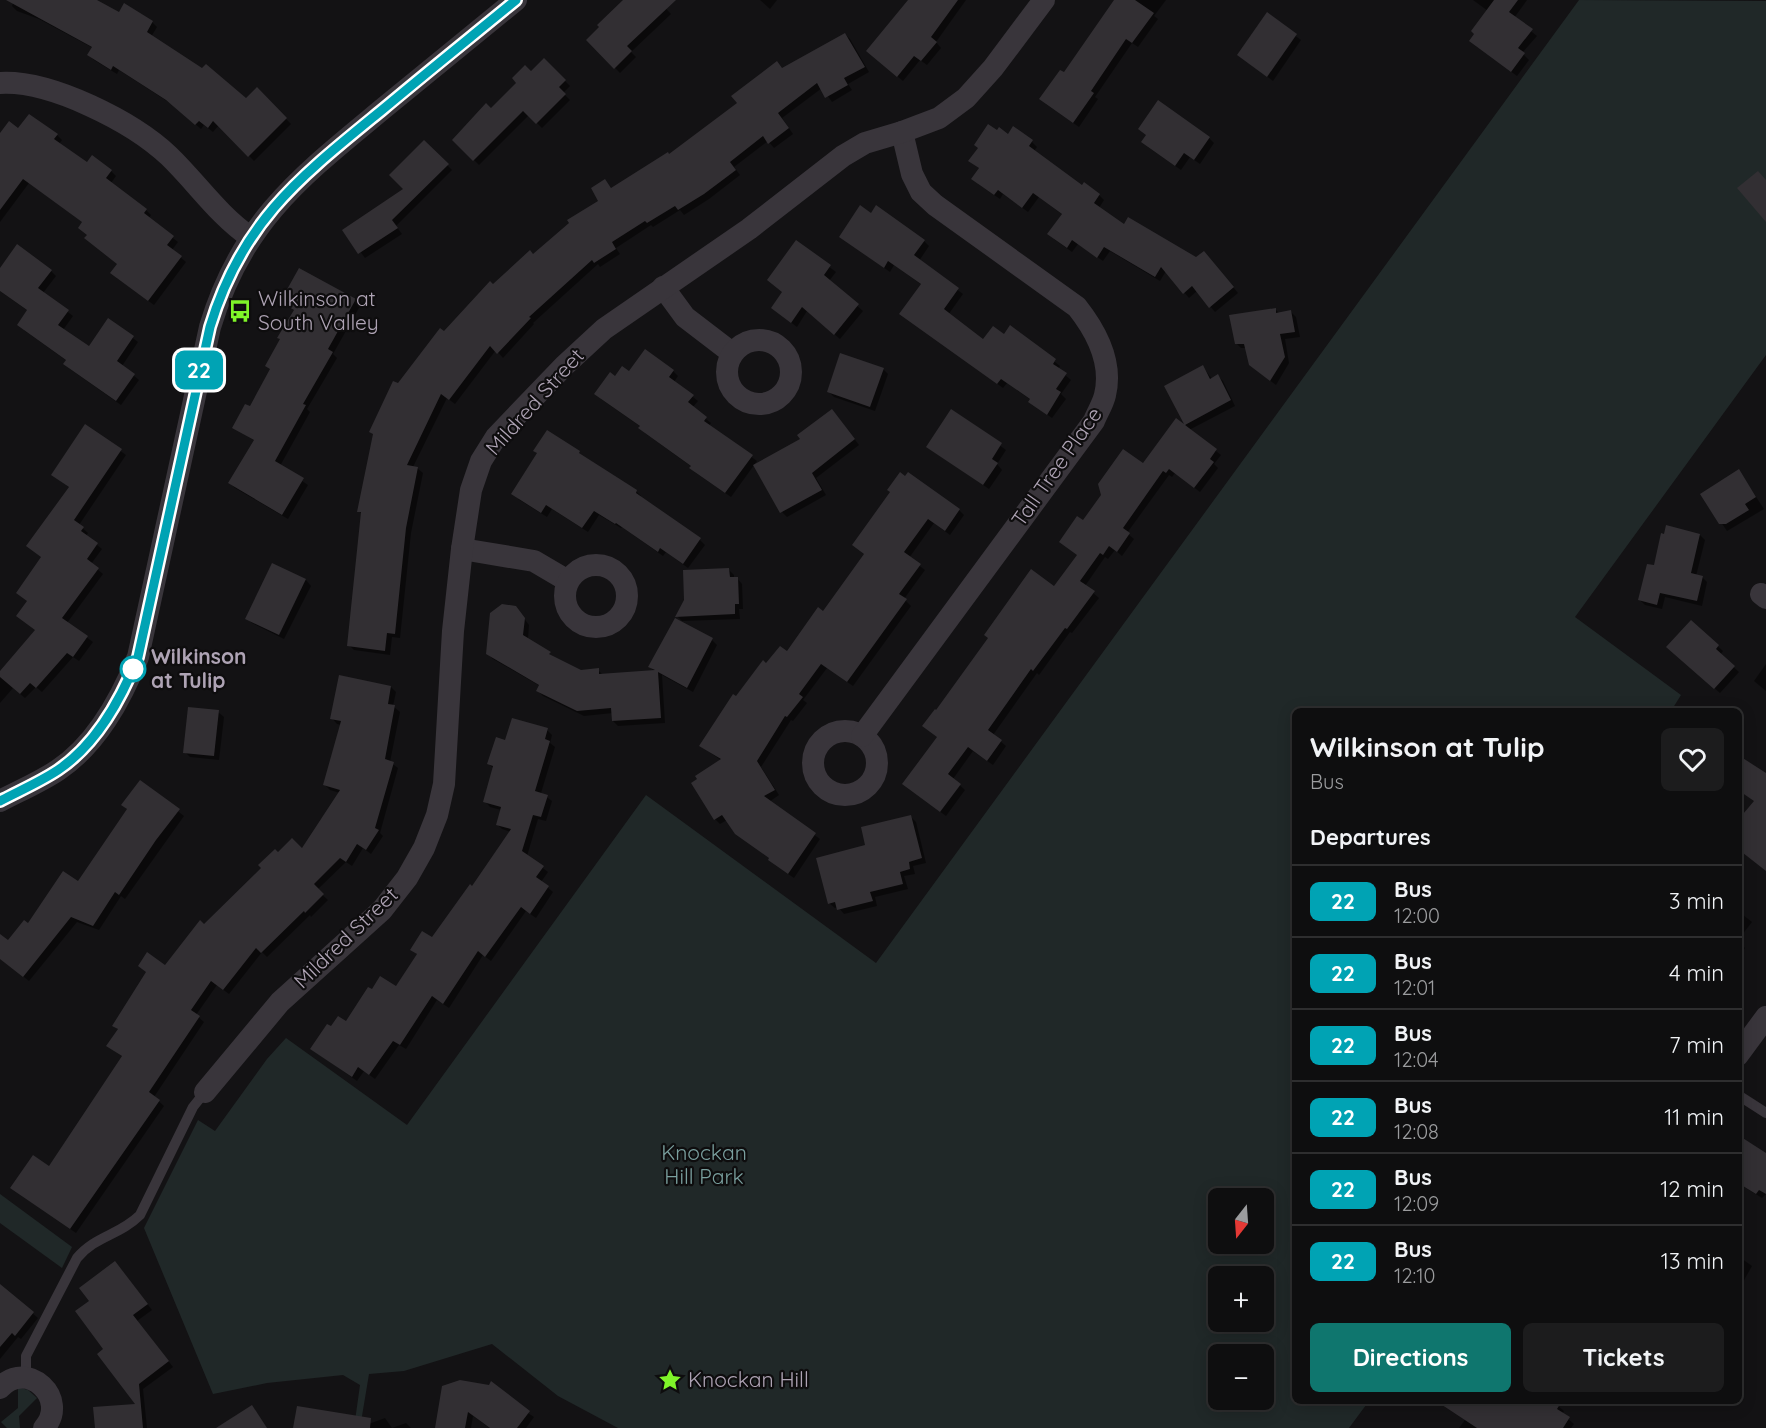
<!DOCTYPE html>
<meta charset="utf-8">
<style>
body{margin:0;font-family:Quicksand,sans-serif;background:#1c1c1d;color:#f1f3f6;height:100vh;display:flex;flex-direction:column;font-size:22px;white-space:nowrap}
*{box-sizing:border-box;margin:0}
p{font-size:20px;color:#9b9c9e}
.icon{flex:none;width:33px;height:33px;fill:none;stroke:currentColor;stroke-width:2;stroke-linecap:round;stroke-linejoin:round}
.map{position:relative;flex:1;overflow:hidden}
.panel{position:absolute;left:1292px;top:708px;width:450px;height:696px;display:flex;flex-direction:column;background:#0e0e0f;border-radius:9px;box-shadow:0 3px 15px #0003,0 0 0 2px #2e2e2f}
.panel>*{flex:none}
.badge{padding:0 12px;border-radius:9px;font-size:21px;line-height:39px}
.needle{width:39px;rotate:197deg}
.controls{position:absolute;left:1208px;top:1188px;display:grid;gap:12px}
.controls a{display:grid;place-items:center;width:66px;height:66px;border-radius:9px;background:#0e0e0f;box-shadow:0 3px 15px #0003,0 0 0 2px #2e2e2f;font-size:30px}
.map>.badge{position:absolute;translate:-50% -50%;box-shadow:0 0 0 3px #fff}
h2{padding:0 18px;font-size:22px;line-height:54px}
.round{display:grid;place-items:center;flex:none;width:63px;height:63px;border-radius:9px;background:#1c1c1d}
.head{display:flex;align-items:center;justify-content:space-between;height:102px;padding:0 18px}
h1{font-size:28px;font-weight:700;line-height:45px}
.button{display:flex;gap:12px;margin-top:auto;padding:12px 18px}
.button a{flex:1;height:69px;border-radius:9px;background:#0f766e;color:#fff;font-size:24px;font-weight:700;line-height:69px;text-align:center}
.button a+a{background:#1c1c1d;color:#f1f3f6}
ul{padding:0;list-style:none}
li{display:flex;align-items:center;gap:18px;height:72px;padding:0 18px;border-top:2px solid #2e2e2f}
li div{flex:1}
li b{display:block;font-size:22px}
li em{font-style:normal}
li .badge{min-width:66px;font-weight:700;text-align:center}
.map>svg:first-child{display:block}
</style>
<div class="map">
<svg width="1766" height="1428" viewBox="0 0 1766 1428">
<rect width="100%" height="100%" fill="#131214"/>
<g fill="#202828" fill-rule="evenodd">
<path d="M1579,0L1766,1V355L1575,617L1681,695L1671,711H1294V1401H1369L1349,1428H618L558,1396L492,1344L404,1371L369,1374L360,1428H354L360,1385L343,1375L267,1383L213,1394L144,1228L198,1120L215,1131L267,1059L286,1038L407,1125L646,795L876,963ZM1218,1198H1263V1244H1218ZM1218,1276H1263V1322H1218ZM1218,1354H1263V1400H1218Z"/>
<polygon points="0,1194 72,1247 62,1268 0,1223"/>
<polygon points="18,1387 28,1390 37,1398 19,1416 20,1428 7,1428 1,1422 18,1408"/>
</g>
<g fill="#0007">
<polygon points="14,0 94,0 119,14 152,22 157,27 151,37 246,100 257,89 291,124 254,161 219,125 213,132 204,125 201,129 173,105 119,70 117,74 94,60 89,55 93,48 39,19 17,11 12,6"/>
<polygon points="626,0 658,0 671,14 631,52 636,57 620,73 588,40"/>
<polygon points="760,0 777,0 770,9"/>
<polygon points="910,0 966,0 936,42 941,48 927,65 920,60 903,81 873,56"/>
<polygon points="1116,0 1166,0 1154,16 1158,19 1138,47 1132,43 1095,97 1098,99 1079,127 1046,104 1064,74"/>
<polygon points="1473,0 1527,0 1514,18 1537,36 1522,53 1529,60 1517,76 1476,46 1488,11"/>
<polygon points="1267,15 1301,40 1273,81 1239,55"/>
<polygon points="845,34 850,39 869,72 848,84 852,90 832,102 822,88 782,118 793,134 774,148 768,141 734,167 740,175 709,199 684,215 680,210 653,227 651,225 616,248 620,254 600,267 598,264 533,323 534,324 503,358 496,350 455,404 447,398 413,467 417,468 423,473 411,533 400,638 392,637 390,655 354,650 349,645 362,514 359,511 398,385 444,333 493,286 534,256 600,201 605,181 612,189 670,156 783,69"/>
<polygon points="544,60 570,86 563,93 570,100 542,128 529,115 479,165 454,140 491,110"/>
<polygon points="19,130 57,135 62,140 59,144 88,164 111,171 116,176 111,183 146,210 151,215 148,219 178,242 172,250 186,262 154,305 117,278 119,264 88,235 84,223 29,183 0,222 0,136"/>
<polygon points="1008,136 1032,142 1037,147 1034,151 1083,187 1084,184 1099,195 1104,200 1099,208 1125,226 1197,259 1209,258 1238,293 1215,312 1197,291 1189,298 1166,271 1160,281 1110,251 1103,261 1078,244 1072,252 1054,239 1063,215 1039,197 1028,212 1003,194 1000,199 978,184 980,169 970,161"/>
<polygon points="1209,138 1214,143 1200,164 1190,157 1181,170 1148,147"/>
<polygon points="424,142 452,170 396,226 402,234 365,258 344,230 406,189"/>
<polygon points="871,215 924,241 929,246 919,261 963,294 948,315 984,341 1004,336 1011,327 1060,366 1058,369 1071,380 1061,394 1066,399 1052,418 1035,406 1031,400 1007,383 1003,388 901,314 922,285 894,265 890,272 846,241"/>
<polygon points="796,242 836,272 829,281 863,311 840,339 807,311 797,327 772,308 784,292"/>
<polygon points="0,271 51,271 56,276 43,293 73,316 63,330 89,348 109,320 138,342 122,366 139,380 121,405 70,369 65,364 67,361 24,330 28,311 0,291"/>
<polygon points="355,300 360,306 333,354 337,358 307,409 310,412 280,466 308,485 288,519 235,488 230,483 255,441 234,428 251,408 271,370 295,311 282,302"/>
<polygon points="1275,309 1280,314 1291,312 1296,317 1300,337 1285,339 1289,363 1276,385 1256,370 1246,348 1241,348 1236,343"/>
<polygon points="1203,367 1212,379 1218,376 1223,381 1235,406 1189,430 1221,455 1214,464 1218,468 1200,492 1175,473 1172,477 1169,475 1127,533 1134,539 1122,556 1115,550 1108,559 1105,557 1085,586 1099,598 1072,633 1070,632 1039,675 1037,673 993,735 1006,746 993,765 973,751 953,779 965,790 946,816 909,789 938,738 937,712 1054,588 1079,556 1083,522 1143,465 1188,429 1166,386"/>
<polygon points="883,369 888,374 875,411 834,397 828,391"/>
<polygon points="673,371 678,376 674,382 698,401 692,408 711,423 709,426 757,461 731,497 696,473 692,467 645,433 641,427 601,399 616,378 629,373"/>
<polygon points="952,411 1006,450 997,464 1002,470 989,489 928,447"/>
<polygon points="837,416 859,445 816,478 826,495 787,517 782,512 802,439"/>
<polygon points="86,426 126,455 79,525 88,533 86,536 102,549 91,564 103,574 67,623 93,642 79,661 73,657 42,692 36,687 25,698 13,688 0,703 0,673 37,631 28,602 43,558 28,546 70,488 52,475"/>
<polygon points="547,432 636,491 641,496 640,498 700,540 705,545 688,568 666,552 663,556 622,527 621,528 599,515 588,532 552,509 547,517 518,499"/>
<polygon points="1739,471 1764,509 1727,531 1702,494"/>
<polygon points="892,493 959,510 964,515 950,535 934,523 909,558 925,570 904,599 911,606 853,686 827,668 803,700 807,703 793,721 791,720 761,767 779,795 769,802 820,839 794,878 775,865 771,859 727,820 720,824 715,819 722,761 701,746 736,698 767,666 787,653 824,613 865,555 854,545"/>
<polygon points="1700,535 1705,540 1696,576 1702,577 1707,582 1702,606 1665,597 1662,609 1645,605 1640,600 1655,567"/>
<polygon points="273,565 306,580 311,586 284,639 252,623 247,618"/>
<polygon points="729,570 734,575 734,579 737,578 742,584 743,609 739,609 740,619 682,621 677,616"/>
<polygon points="520,613 529,625 528,639 555,658 580,671 598,670 603,675 655,672 650,667 675,620 712,640 717,645 693,692 662,675 665,723 618,726 613,721 613,713 584,716 543,696 538,691 540,686 493,659 488,654"/>
<polygon points="1691,622 1723,651 1720,655 1739,672 1720,693 1673,652"/>
<polygon points="1766,664 1766,691 1754,681"/>
<polygon points="391,687 396,692 393,706 400,712 390,762 398,768 380,833 383,836 371,854 363,848 352,866 346,862 317,890 328,900 311,917 310,915 267,957 262,952 229,994 217,985 196,1015 204,1022 154,1097 164,1106 76,1233 18,1193 49,1168 123,1057 108,1046 119,1030 114,1025 204,926 278,854 303,851 340,793 330,790 324,784 342,725 337,724 332,718"/>
<polygon points="218,712 224,717 219,760 190,757 185,752"/>
<polygon points="547,730 552,735 550,743 555,747 541,793 552,801 546,821 538,819 527,856 548,872 541,882 553,892 536,918 526,911 491,961 483,955 449,1008 437,1000 406,1049 399,1045 375,1079 364,1071 357,1081 312,1049 332,1029 347,1023 373,992 396,988 418,955 412,949 432,939 473,888 511,832 502,829 497,824 501,810 490,807 485,801 494,769 489,764 506,742"/>
<polygon points="140,782 184,816 125,899 121,896 99,930 77,922 29,981 0,958 0,936 8,943 78,883 128,810 123,805"/>
<polygon points="911,817 916,822 926,863 913,866 915,874 904,876 908,889 875,897 877,906 844,914 838,907 835,908 829,903 867,846"/>
<polygon points="1738,911 1752,922 1738,940"/>
<polygon points="1738,942 1745,948 1738,957"/>
<polygon points="1766,1155 1766,1194 1762,1198 1738,1183"/>
<polygon points="1738,1256 1752,1266 1738,1291"/>
<polygon points="120,1268 152,1310 137,1321 173,1367 143,1389 147,1428 96,1428 138,1406 106,1350 91,1301"/>
<polygon points="0,1286 38,1318 21,1339 18,1337 0,1359"/>
<polygon points="489,1387 534,1417 526,1428 490,1428 473,1416 471,1428 436,1428"/>
<polygon points="1441,1401 1552,1401 1564,1411 1562,1414 1574,1424 1571,1428 1459,1428 1465,1420 1445,1407"/>
<polygon points="385,1418 392,1428 406,1423 411,1428 358,1428"/>
</g>
<g fill="#322f33">
<polygon points="6,0 97,0 119,12 124,3 153,21 147,32 202,68 206,64 246,98 257,87 287,118 248,157 213,121 208,128 199,121 195,125 166,100 113,66 111,70 87,55 92,47"/>
<polygon points="623,0 676,0 627,46 632,51 614,69 586,40 599,27 597,25"/>
<polygon points="908,0 958,0 931,37 937,42 921,61 914,56 897,77 866,51"/>
<polygon points="1114,0 1135,0 1154,13 1132,43 1126,39 1091,91 1094,93 1073,123 1039,99 1060,70 1064,72"/>
<polygon points="1494,0 1518,0 1509,12 1533,29 1518,48 1525,53 1511,72 1469,41 1474,34 1471,31"/>
<polygon points="1267,12 1297,34 1267,77 1237,55"/>
<polygon points="845,33 865,67 844,78 848,85 825,98 817,83 778,113 789,128 768,144 763,136 730,162 736,170 704,194 678,210 675,206 647,223 645,221 612,242 616,249 594,263 592,260 529,317 531,318 497,354 490,346 449,400 441,394 407,465 418,467 406,528 395,634 387,633 385,651 347,646 361,512 357,512 373,434 369,432 393,381 398,383 440,328 444,331 490,281 493,284 530,250 533,254 569,223 567,220 598,201 591,188 605,179 611,188 668,152 669,154 737,103 731,96 777,61 782,68"/>
<polygon points="544,58 566,80 559,87 566,94 536,124 523,111 473,161 452,140 486,103 491,108 516,83 512,78 525,65 531,71"/>
<polygon points="1158,100 1210,137 1194,160 1184,153 1175,166 1141,142 1146,135 1138,129"/>
<polygon points="29,114 58,134 54,139 87,162 92,155 112,170 106,178 147,209 144,213 174,236 167,245 182,256 148,301 110,273 117,264 84,238 87,235 78,228 82,222 23,179 0,210 0,133 9,121 18,128"/>
<polygon points="988,124 997,130 999,127 1008,134 1013,126 1033,140 1029,146 1082,185 1084,182 1100,194 1094,203 1124,224 1128,217 1196,257 1204,251 1234,287 1209,308 1192,286 1183,294 1161,267 1155,277 1104,247 1097,258 1072,240 1067,248 1047,234 1062,214 1033,193 1022,208 998,190 994,195 971,179 979,168 968,161 978,148 974,145"/>
<polygon points="424,140 449,164 392,220 398,228 358,254 342,230 403,189 389,175"/>
<polygon points="1758,171 1766,180 1766,222 1737,188"/>
<polygon points="860,205 871,213 876,205 925,240 914,255 959,288 944,309 983,339 993,326 1004,334 1010,325 1056,359 1053,364 1067,373 1056,389 1061,392 1047,415 1028,402 1030,399 1001,379 997,384 899,314 921,284 888,261 884,268 839,237"/>
<polygon points="796,240 831,265 824,275 859,304 834,335 802,307 791,323 771,308 782,292 767,280"/>
<polygon points="17,244 52,270 38,288 69,310 58,325 89,346 108,318 134,336 117,361 135,374 116,401 63,364 66,360 17,325 27,310 0,291 0,268"/>
<polygon points="299,268 356,299 328,349 333,352 303,404 306,405 275,461 304,478 282,515 228,483 254,440 232,428 245,404 250,406 270,369 265,366 280,339 277,338 294,310 280,302"/>
<polygon points="1276,308 1276,313 1291,310 1295,332 1280,334 1285,357 1270,381 1249,365 1244,344 1235,344 1229,315"/>
<polygon points="645,349 674,370 669,377 694,395 688,402 707,417 704,421 753,455 725,493 689,468 691,466 638,428 640,426 594,394 610,372 615,376 622,366 629,371"/>
<polygon points="840,353 884,368 870,407 827,392"/>
<polygon points="1203,365 1210,379 1218,374 1231,400 1185,425 1217,449 1210,459 1214,462 1194,488 1169,469 1166,473 1163,471 1123,528 1130,533 1117,552 1109,546 1103,555 1100,553 1080,581 1095,591 1067,629 1065,628 1033,671 1031,669 988,730 1002,740 987,761 968,747 948,774 961,784 940,812 902,784 937,737 922,726 935,709 936,710 988,638 984,635 1031,569 1054,586 1077,555 1059,542 1077,516 1083,520 1101,495 1098,484 1123,449 1143,463 1176,418 1184,424 1164,386"/>
<polygon points="832,409 855,439 812,473 822,490 780,513 753,465 800,439 797,435"/>
<polygon points="951,409 1002,443 992,459 998,463 983,485 926,447"/>
<polygon points="85,424 122,449 74,520 84,527 81,531 98,543 87,559 99,568 62,618 88,636 73,657 67,653 36,688 30,683 20,694 0,677 0,671 35,630 16,616 27,601 16,593 41,557 26,546 69,487 51,475"/>
<polygon points="547,430 580,451 579,453 637,490 636,493 701,538 683,564 660,548 658,552 616,523 615,524 594,511 582,528 546,505 541,513 511,494 537,453 533,451"/>
<polygon points="1739,469 1756,497 1745,504 1749,510 1726,524 1719,524 1700,494"/>
<polygon points="900,472 905,476 908,472 960,509 945,531 928,519 904,552 921,564 899,594 907,599 847,682 821,664 799,694 803,697 787,717 785,716 757,761 775,790 764,796 816,833 788,874 768,860 769,858 735,834 722,815 714,820 691,783 697,779 695,776 721,759 699,746 733,694 736,696 763,660 766,663 780,646 787,651 818,607 823,611 864,554 852,545 890,492 887,490"/>
<polygon points="1666,525 1700,534 1691,573 1703,576 1697,601 1660,593 1657,605 1638,600 1647,564 1654,565 1661,533 1664,534"/>
<polygon points="272,563 306,579 279,635 245,619"/>
<polygon points="729,568 730,577 738,577 739,604 735,604 735,614 675,617 684,600 683,570"/>
<polygon points="502,604 516,606 525,618 523,635 551,652 549,654 581,670 599,668 599,674 655,670 648,667 675,618 713,638 687,688 658,672 661,718 612,721 611,708 577,711 536,691 539,685 486,654 490,613"/>
<polygon points="1691,620 1719,645 1716,649 1735,666 1714,689 1666,647"/>
<polygon points="339,675 391,686 388,704 395,705 385,759 394,762 375,828 379,830 366,850 357,844 346,862 340,858 314,884 324,894 305,913 304,911 261,953 256,948 223,990 211,981 191,1010 200,1016 149,1092 160,1100 70,1229 10,1188 33,1155 49,1166 122,1056 106,1046 118,1029 112,1026 146,972 138,966 147,952 165,965 200,920 204,924 261,868 258,865 275,849 278,852 292,838 302,848 340,790 323,785 341,721 330,719"/>
<polygon points="188,707 219,710 214,756 183,753"/>
<polygon points="512,718 548,728 545,739 550,741 535,791 548,795 541,817 533,815 522,851 544,866 536,877 549,886 530,914 521,907 485,957 478,951 443,1004 432,996 400,1045 393,1041 369,1075 358,1067 352,1077 310,1049 327,1024 331,1026 338,1016 346,1021 368,987 372,989 380,976 396,986 417,954 410,950 422,931 432,937 470,884 472,886 511,829 496,825 501,807 483,802 493,766 487,764 496,737 505,740"/>
<polygon points="1738,755 1766,773 1766,871 1738,849 1738,820 1754,801 1738,790"/>
<polygon points="140,780 180,809 156,840 119,895 115,892 93,926 71,917 23,977 0,959 0,934 8,940 24,920 28,923 63,871 78,881 127,809 121,805"/>
<polygon points="911,815 922,858 909,862 910,869 900,872 903,884 870,892 873,901 837,910 835,902 828,904 816,858 865,845 861,827"/>
<polygon points="1738,1135 1766,1153 1766,1194 1759,1190 1756,1194 1738,1183"/>
<polygon points="115,1261 148,1304 133,1315 169,1361 139,1384 143,1428 95,1428 93,1407 135,1404 97,1354 103,1349 75,1311 89,1301 79,1288"/>
<polygon points="0,1284 34,1312 15,1336 12,1333 0,1347"/>
<polygon points="460,1380 489,1385 491,1381 530,1411 517,1428 490,1428 468,1412 465,1428 435,1428 442,1386"/>
<polygon points="1436,1401 1562,1401 1557,1409 1570,1417 1563,1428 1477,1428"/>
<polygon points="252,1405 267,1428 216,1428"/>
<polygon points="297,1406 371,1418 370,1428 293,1428"/>
</g>
<g fill="none" stroke-linecap="round" stroke-linejoin="round">
<g stroke="#39353b" stroke-width="10">
<polyline points="1738,1095 1766,1113"/>
<path d="M26,1378V1356L77,1258C95,1236 120,1235 140,1215L193,1107L205,1092"/>
</g>
<g stroke="#39353b" stroke-width="22">
<path d="M0,83C51,80 133,122 169,156C197,183 218,215 250,237"/>
<polyline points="663,287 685,317 732,353"/>
<circle cx="759" cy="372" r="32"/>
<polyline points="462,549 534,561 568,581"/>
<circle cx="596" cy="596" r="31"/>
<polyline points="1761,594 1766,598"/>
<circle cx="845" cy="763" r="32"/>
<path d="M862,736L1094,421C1097,413 1103,404 1105,395C1113,362 1096,331 1077,307L935,205L921,192L912,174L902,132"/>
<path d="M0,801C19,791 40,782 58,770C97,744 121,699 138,657L210,327C242,220 303,175 385,107C429,71 472,36 516,0"/>
<polyline points="1738,1055 1766,1017"/>
<polyline points="205,1092 280,1002 382,910 407,878 424,848 437,815 444,784 453,631 462,549 471,490 481,461 496,437 564,366 604,329 749,229 843,156 865,143 902,132 939,118 966,98 993,68 1044,0"/>
<path d="M0,1388C27,1358 70,1399 44,1428"/>
</g>
</g>
<g fill="none" stroke-linecap="round" stroke-linejoin="round">
<g stroke="#fff" stroke-width="14">
<path id="line" d="M0,801C19,791 40,782 58,770C97,744 121,699 138,657L210,327C242,221 300,177 382,110C426,73 471,37 516,0"/>
</g>
<use href="#line" stroke="#00a3b4" stroke-width="9"/>
</g>
<defs>
<g id="bus-bare" transform="scale(1.8)"><path d="M-5-6H5V4H4V6H2V4H-2V6H-4V4H-5ZM-3.5-4V0h7V-4ZM-3.5 1.2v1.5H-2V1.2ZM2 1.2v1.5H3.5V1.2Z" fill="#7ff429" stroke="#0e0d0e" stroke-width="2.5" paint-order="stroke"/></g>
<g id="sight-bare" transform="scale(1.8)"><path d="M0-6L1.8-2.2L6-1.7L2.9 1.2L3.7 5.4L0 3.3L-3.7 5.4L-2.9 1.2L-6-1.7L-1.8-2.2Z" fill="#7ff429" stroke="#0e0d0e" stroke-width="2.5" paint-order="stroke"/></g>
</defs>
<g fill-rule="evenodd">
<use href="#bus-bare" x="240" y="311"/>
<use href="#sight-bare" x="670" y="1380"/>
</g>
<circle fill="#fff" stroke="#00a3b4" stroke-width="3" cx="133" cy="669" r="12"/>
<g text-anchor="middle" stroke-width="4.5" stroke-linejoin="round" paint-order="stroke">
<g font-size="21" fill="#aea3b4" stroke="#0e0d0e" text-anchor="start">
<text x="258" y="306">Wilkinson at<tspan x="258" dy="24">South Valley</tspan></text>
<text x="688" y="1387">Knockan Hill</text>
</g>
<g font-size="21" fill="#aea3b4" stroke="#0e0d0e">
<text transform="translate(535 402) rotate(-48)" y="7">Mildred Street</text>
<text transform="translate(1057 467) rotate(-55)" y="7">Tall Tree Place</text>
<text transform="translate(346 938) rotate(-44)" y="7">Mildred Street</text>
</g>
<g font-size="21" font-weight="bold" fill="#aea3b4" stroke="#0e0d0e" text-anchor="start">
<text x="151" y="664">Wilkinson<tspan x="151" dy="24">at Tulip</tspan></text>
</g>
<g font-size="21" fill="#7aa09f" stroke="#0e0d0e">
<text x="704" y="1160">Knockan<tspan x="704" dy="24">Hill Park</tspan></text>
</g>
</g>
</svg>
<div class="controls">
<a><svg class="needle" viewBox="-14 -14 28 28"><path d="M0-13l5 13h-10z" fill="#e53935"/><path d="M0 13l5-13h-10z" fill="#9b9c9e"/></svg></a>
<a>+</a>
<a>−</a>
</div>
<b class="badge" style="left:199px;top:370px;background:#00a3b4;color:#fff">22</b>
<section class="panel">
<div class="head"><div><h1>Wilkinson at Tulip</h1><p>Bus</p></div><a class="round"><svg class="icon" aria-label="heart" viewBox="0 0 24 24"><path d="M12 20l-8-8c-3-5 5-10 8-4 3-6 11-1 8 4z"/></svg></a></div>
<h2>Departures</h2>
<ul>
<li><span class="badge" style="background:#00a3b4;color:#fff">22</span><div><b>Bus</b><p>12:00</p></div><em>3 min</em></li>
<li><span class="badge" style="background:#00a3b4;color:#fff">22</span><div><b>Bus</b><p>12:01</p></div><em>4 min</em></li>
<li><span class="badge" style="background:#00a3b4;color:#fff">22</span><div><b>Bus</b><p>12:04</p></div><em>7 min</em></li>
<li><span class="badge" style="background:#00a3b4;color:#fff">22</span><div><b>Bus</b><p>12:08</p></div><em>11 min</em></li>
<li><span class="badge" style="background:#00a3b4;color:#fff">22</span><div><b>Bus</b><p>12:09</p></div><em>12 min</em></li>
<li><span class="badge" style="background:#00a3b4;color:#fff">22</span><div><b>Bus</b><p>12:10</p></div><em>13 min</em></li>
</ul>
<div class="button"><a>Directions</a><a>Tickets</a></div>
</section>
</div>
